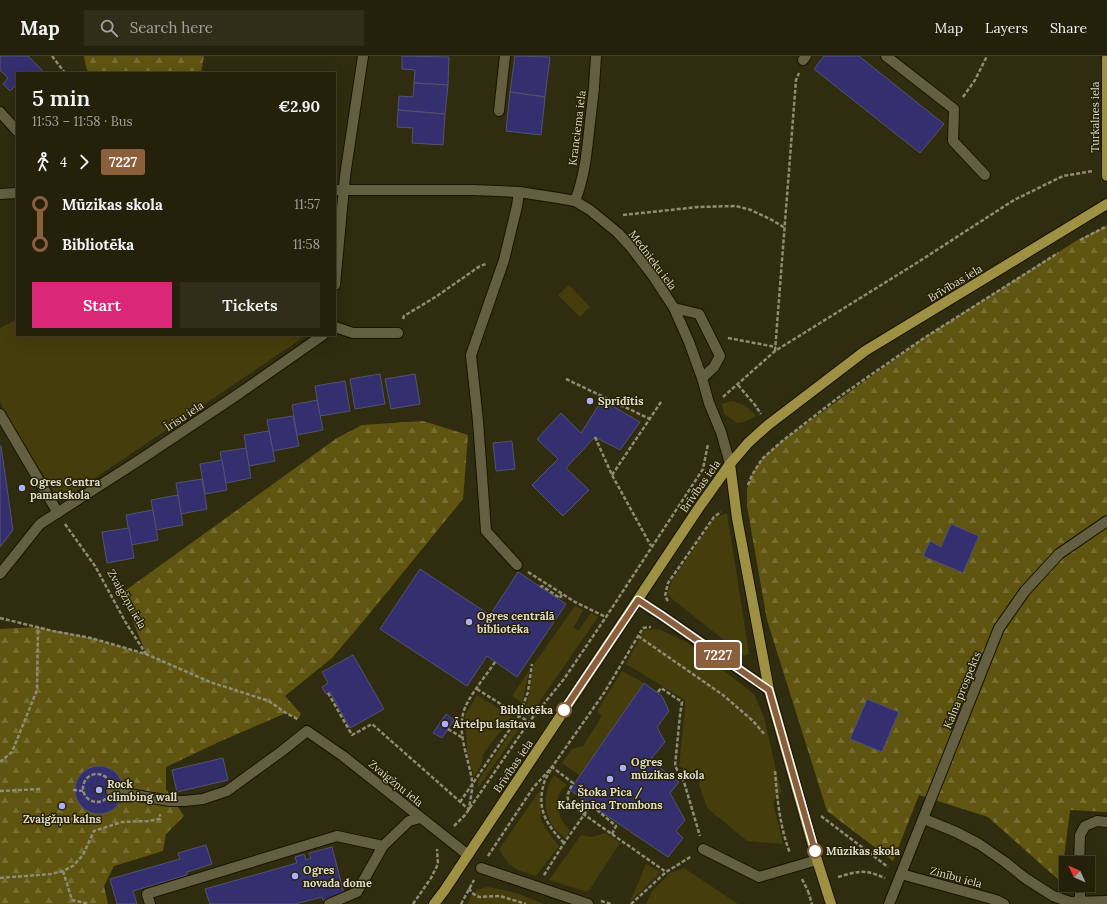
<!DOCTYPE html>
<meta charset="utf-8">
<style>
body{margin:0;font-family:Lora,serif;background:#302e19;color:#f1f3f6;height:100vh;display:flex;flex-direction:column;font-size:15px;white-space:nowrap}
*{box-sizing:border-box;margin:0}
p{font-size:13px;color:#a3a39d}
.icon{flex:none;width:22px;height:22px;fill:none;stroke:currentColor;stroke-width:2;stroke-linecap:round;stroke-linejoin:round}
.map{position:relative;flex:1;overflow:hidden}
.details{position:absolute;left:16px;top:16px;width:320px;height:264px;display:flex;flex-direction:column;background:#24210b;border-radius:0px;box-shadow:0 4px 16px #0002,0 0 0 1px #413e2c}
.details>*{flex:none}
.badge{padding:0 8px;border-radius:3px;font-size:14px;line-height:26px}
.needle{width:26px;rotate:314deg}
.fabs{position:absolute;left:1059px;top:800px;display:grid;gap:8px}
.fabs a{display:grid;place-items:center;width:36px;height:36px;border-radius:0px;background:#24210b;box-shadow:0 4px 16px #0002,0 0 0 1px #413e2c;font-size:20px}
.map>.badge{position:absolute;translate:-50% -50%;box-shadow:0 0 0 2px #fff}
.legs{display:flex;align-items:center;gap:6px;height:44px;padding:0 16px;font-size:13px}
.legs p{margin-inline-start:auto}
.headline{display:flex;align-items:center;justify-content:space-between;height:68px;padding:0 16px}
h1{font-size:22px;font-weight:600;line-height:30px}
.cta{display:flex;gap:8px;margin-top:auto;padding:8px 16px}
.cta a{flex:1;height:46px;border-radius:0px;background:#db2777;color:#fff;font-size:16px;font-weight:600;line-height:46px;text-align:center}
.cta a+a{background:#302e19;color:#f1f3f6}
ul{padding:0 16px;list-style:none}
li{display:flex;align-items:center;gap:14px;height:40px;font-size:15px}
li i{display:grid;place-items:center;width:6px;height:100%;margin:0 5px;background:currentColor}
li i::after{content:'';width:10px;height:10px;margin:-5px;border:3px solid;border-radius:50%;background:#24210b}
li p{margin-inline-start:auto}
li:first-child i{background:linear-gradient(#0000 50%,currentColor 0)}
li:last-child i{background:linear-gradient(currentColor 50%,#0000 0)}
header{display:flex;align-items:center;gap:24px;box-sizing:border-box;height:56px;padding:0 20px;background:#24210b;border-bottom:1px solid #413e2c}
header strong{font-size:19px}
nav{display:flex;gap:22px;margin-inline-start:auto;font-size:14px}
.search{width:280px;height:36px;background:#302e19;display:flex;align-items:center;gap:10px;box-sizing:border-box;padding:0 14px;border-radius:0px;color:#a3a39d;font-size:15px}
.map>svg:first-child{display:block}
</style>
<header>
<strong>Map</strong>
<div class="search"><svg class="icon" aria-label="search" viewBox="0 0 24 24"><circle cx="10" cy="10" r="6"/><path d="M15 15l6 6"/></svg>Search here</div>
<nav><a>Map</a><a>Layers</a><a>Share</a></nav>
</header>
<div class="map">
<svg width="1107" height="848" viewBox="0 0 1107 848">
<defs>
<pattern id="forest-firs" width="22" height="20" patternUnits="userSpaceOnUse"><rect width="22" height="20" fill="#5f5511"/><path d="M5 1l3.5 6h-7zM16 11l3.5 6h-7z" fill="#766d32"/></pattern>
</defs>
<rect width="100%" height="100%" fill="#302c0f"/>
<g fill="#453d0b">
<polygon points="569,229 590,251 580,261 558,239"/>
<polygon points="17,263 17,279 307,279 70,439 54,436 10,367 0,346 0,272"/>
<path d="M731,345C744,348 747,350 756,360L744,366L737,367L724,358L722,348Z"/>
<polygon points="727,457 749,598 744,600 671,542 667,537 672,525 715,462"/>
<polygon points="575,550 583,554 574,571 578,575 591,557 598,561 529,661 523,658 529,639 534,608"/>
<polygon points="659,573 688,587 754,638 764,661 781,736 773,746 783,788 747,785 707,752 699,728 700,722 679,710 685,652 685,644 626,608 644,574"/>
<polygon points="530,613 522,647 512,640"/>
<polygon points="622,615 644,627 580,720 562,707 572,693 583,690 602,660 597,655"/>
<polygon points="477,639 514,662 506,672 499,677 483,698 482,707 474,721 467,696 465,659"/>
<polygon points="519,664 524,666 478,732 478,725"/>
<path d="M554,719L567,729C565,731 562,733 560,736C553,749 561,766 570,774L565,782C559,777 553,772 550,765C543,750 545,732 554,719Z"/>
<path d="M540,734L541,763L545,772L559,790L536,820C517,814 509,813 499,793Z"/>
<polygon points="606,777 620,787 588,836 549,824 581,779 591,781"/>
<polygon points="646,808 661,816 630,846"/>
<polygon points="684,812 738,848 646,848 652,835 670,817"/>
<path d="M488,831L504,834L519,838L544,848H467C473,836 474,834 488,831Z"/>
</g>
<g fill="url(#forest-firs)">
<polygon points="84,0 204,0 201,17 88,17 85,7"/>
<polygon points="1107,170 1107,756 1070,754 1061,826 988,761 919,739 893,805 827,755 767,564 747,450 747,433 752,419 762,403 781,386 924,282 1076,185"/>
<polygon points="423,365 468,379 463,443 365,563 332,602 285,640 301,658 298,663 286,657 221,685 166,711 166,733 184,760 166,778 163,795 114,810 104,830 108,848 0,848 0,573 38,571 91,582 146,598 122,537 337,382 362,369"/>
</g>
<g fill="#34306f" stroke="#52536f">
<polygon points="0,0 28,0 45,17 17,17 17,31 15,30 10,35 3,28 8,22 0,14"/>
<polygon points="402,0 449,1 448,29 414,27 415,14 402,13"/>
<polygon points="515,0 550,1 545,41 510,36"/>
<polygon points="824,0 859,0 944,68 920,97 814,13"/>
<polygon points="414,27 448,29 445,58 398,54 399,40 413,41"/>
<polygon points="510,36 545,41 541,79 506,75"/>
<polygon points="398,54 445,58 443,89 412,87 413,72 397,71"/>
<polygon points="380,318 385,348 355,353 350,323"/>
<polygon points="415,318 420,348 391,353 385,323"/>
<polygon points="345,325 350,355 320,360 315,330"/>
<polygon points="317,344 323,374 297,379 292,349"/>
<polygon points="602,344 640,366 620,394 595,381 566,412 589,434 563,460 532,429 558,403 537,383 561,357 581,377"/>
<polygon points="293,360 299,390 273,395 267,364"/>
<polygon points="269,375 275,405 249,410 244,379"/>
<polygon points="512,385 515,413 496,415 493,387"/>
<polygon points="0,390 1,390 13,474 0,491"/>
<polygon points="246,392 251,422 226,427 220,396"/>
<polygon points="222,404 227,434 205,438 200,408"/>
<polygon points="202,423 207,453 181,458 176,427"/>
<polygon points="178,439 183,469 156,474 151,444"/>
<polygon points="153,454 158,484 131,489 126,459"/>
<polygon points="951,468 979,480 963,517 923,500 930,485 941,491"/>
<polygon points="129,472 134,502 107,507 102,476"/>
<polygon points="420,513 490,559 518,516 566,548 517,621 487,600 467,630 380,573"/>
<polygon points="353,599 384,653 350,672 330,636 326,638 322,631 328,627 322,616"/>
<polygon points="644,627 662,640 669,655 657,671 665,686 650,704 679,726 670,737 685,764 676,775 683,782 668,801 591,749 570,734"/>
<polygon points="867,643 899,656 882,696 850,683"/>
<polygon points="446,658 454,664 442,682 433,677"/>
<polygon points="223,702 228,724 177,736 172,714"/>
<circle cx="99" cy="734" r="24"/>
<polygon points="206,789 212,808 187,816 187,819 133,835 137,848 117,848 110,823 180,803 178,797"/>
<polygon points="332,791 344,838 323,844 322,841 295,848 210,848 205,833 297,807 295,801 304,798 306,804 311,802 309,797"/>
</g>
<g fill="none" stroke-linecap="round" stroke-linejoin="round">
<g stroke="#181400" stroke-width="12">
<g id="minor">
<polyline points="886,0 954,53 953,85 985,119"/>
<polyline points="803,4 806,0"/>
<polyline points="499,55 505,0"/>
<polyline points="0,56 17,75"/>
<polyline points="335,134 473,134 519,136 558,142 575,145 590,154 618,177 630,190 653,220 674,252 689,286 702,322 709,347 721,376 730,408"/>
<polyline points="0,138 17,137"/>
<path d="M575,145C585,120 587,94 590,67C593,45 595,23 596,0"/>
<polyline points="335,229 345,120 363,0"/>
<polyline points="674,252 699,258 720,300 714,311 702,322"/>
<polyline points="335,271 353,277 398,277"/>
<polyline points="0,358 58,457"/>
<polyline points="517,509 486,475 478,365 471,299 504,204 517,150 519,136"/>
<polyline points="0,518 40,468 141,403 237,339 323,279"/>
<polyline points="638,544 661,559 769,634"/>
<polyline points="111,735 170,745 185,745 203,743 227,735 282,695 307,675 343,700 468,799"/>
<polyline points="924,763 956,776 979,788 1005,806 1025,822 1053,840 1070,846 1107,845"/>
<polyline points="703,793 759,821 817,804"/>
<polyline points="1079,807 1080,779 1085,770 1097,765 1107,766"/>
<polyline points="481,812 588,848"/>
<polyline points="901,818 996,844 1004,848"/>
<polyline points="1080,829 1080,846"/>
<polyline points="150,848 147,838 337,780 383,790"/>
<polyline points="329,848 357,836 383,790 409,765 420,762"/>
<polyline points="889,848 999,572 1025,535 1059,498 1107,465"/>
</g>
</g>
<g stroke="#181400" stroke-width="12">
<g id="major">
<polyline points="1107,2 1107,120"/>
<polyline points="730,408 737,462 769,634 817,804 831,848"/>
<polyline points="434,848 444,835 700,450 730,408 748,387 768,369 865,295 1107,148"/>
</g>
</g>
<g stroke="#8f8c76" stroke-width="2.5" stroke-dasharray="4 2" stroke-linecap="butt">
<polyline points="52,0 65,17"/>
<polyline points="963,41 975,24 987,0"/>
<polyline points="623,159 698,151 736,150 751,154 772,164 785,172"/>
<polyline points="1080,184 1107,170"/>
<polyline points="403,263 404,260 437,240 480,210 486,208"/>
<polyline points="728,282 776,291"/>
<polyline points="775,295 796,24 799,17"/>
<polyline points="566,323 650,363"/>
<polyline points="738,329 755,349 761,358"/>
<polyline points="723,341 775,295 915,208 1014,144 1063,120 1093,115"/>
<polyline points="595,381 612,419 651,490"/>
<polyline points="612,419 661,346"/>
<polyline points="748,429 752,419 762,403 781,386 839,341 924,282 1058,197"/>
<polyline points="65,468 95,510 126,567 146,598"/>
<polyline points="528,516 575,546 606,561"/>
<polyline points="540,531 542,530 560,542 562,538"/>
<polyline points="668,545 665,540 668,527 714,461 721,456"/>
<polyline points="0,562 53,575 91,582 146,598 210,626 269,645 286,657 299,664"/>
<polyline points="638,580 723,639 753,665 765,679"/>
<polyline points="477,633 529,666"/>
<polyline points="658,636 661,632 682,646 680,659 675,710 684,726 700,780"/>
<path d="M328,637L352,679L372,668L466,751L469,753C470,744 473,734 472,725C469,703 458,681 463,658C466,643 486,620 495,606"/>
<polyline points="448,673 463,682"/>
<polyline points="0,706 12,696 37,634 38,571"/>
<path d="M775,715C777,742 780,772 790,797"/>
<circle cx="97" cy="732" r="14"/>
<polyline points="73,734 84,735"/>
<polyline points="0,735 41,733"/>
<polyline points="460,746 519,660 528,636 532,608"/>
<polyline points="821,760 888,811"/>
<polyline points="454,770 465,759 529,666 564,623 606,561 703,413 708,388"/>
<polyline points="612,778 616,770 591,749 581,747 578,749 579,755 666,816"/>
<path d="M564,787C548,770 537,755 543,731C544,724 549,717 552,711L573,727C566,741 564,743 578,754"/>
<polyline points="488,800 533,732 552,711 604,637 643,572 651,571"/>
<polyline points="63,815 72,844 89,848"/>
<polyline points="544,819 564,787 591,749"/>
<path d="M838,821C859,815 864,813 885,822"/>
<polyline points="0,822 51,818 63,815 73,810 83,799 94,775 122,766 148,765 160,763 160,758"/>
<polyline points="802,823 808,835"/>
<polyline points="469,832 472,837 479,841 500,840 526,848"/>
<polyline points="808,835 812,848"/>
<polyline points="601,845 611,848"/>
<polyline points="413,848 431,822 438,808 437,793"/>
<polyline points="461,848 474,824"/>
<polyline points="631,848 666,816 692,800"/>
</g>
<use href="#minor" stroke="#645f41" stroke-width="10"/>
<use href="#major" stroke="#9e9143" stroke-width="10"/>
</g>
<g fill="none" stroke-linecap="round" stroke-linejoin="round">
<g stroke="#fff" stroke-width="9">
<polyline id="line-1" points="564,654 638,544 661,559 769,634 815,795"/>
</g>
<use href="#line-1" stroke="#8b5e3c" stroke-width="6"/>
</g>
<g fill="#adaffb" stroke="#272205" stroke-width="1.5">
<circle cx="590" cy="345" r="4"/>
<circle cx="22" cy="432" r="4"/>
<circle cx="469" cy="566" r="4"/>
<circle cx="445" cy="668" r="4"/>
<circle cx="623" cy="712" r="4"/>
<circle cx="610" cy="723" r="4"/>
<circle cx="99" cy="734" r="4"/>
<circle cx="62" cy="750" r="4"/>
<circle cx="295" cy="820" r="4"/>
</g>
<g fill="#fff" stroke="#8b5e3c" stroke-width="2">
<circle cx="564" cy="654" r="7"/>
<circle cx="815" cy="795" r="7"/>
</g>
<g text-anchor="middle" stroke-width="3" stroke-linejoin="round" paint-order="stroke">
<g font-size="11" fill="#dedbcb" stroke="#272205">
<text transform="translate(1095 61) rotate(-90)" y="4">Turkalnes iela</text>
<text transform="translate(577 72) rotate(-83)" y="4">Kranciema iela</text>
<text transform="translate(653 204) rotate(53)" y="4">Mednieku iela</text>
<text transform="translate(955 227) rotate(-31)" y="4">Brīvības iela</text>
<text transform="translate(184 360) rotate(-34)" y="4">Īrisu iela</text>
<text transform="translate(700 430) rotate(-55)" y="4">Brīvības iela</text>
<text transform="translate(127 543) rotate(60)" y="4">Zvaigžņu iela</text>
<text transform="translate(962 634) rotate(-68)" y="4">Kalna prospekts</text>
<text transform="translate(513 710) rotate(-56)" y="4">Brīvības iela</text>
<text transform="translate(396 727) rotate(39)" y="4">Zvaigžņu iela</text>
<text transform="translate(956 821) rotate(15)" y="4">Zinību iela</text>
</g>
<g font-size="11" font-weight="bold" fill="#dedbcb" stroke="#272205" text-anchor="start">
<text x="598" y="349">Sprīdītis</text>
<text x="30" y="430">Ogres Centra<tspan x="30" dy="13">pamatskola</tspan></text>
<text x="477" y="564">Ogres centrālā<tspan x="477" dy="13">bibliotēka</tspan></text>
<text x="453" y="672">Ārtelpu lasītava</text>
<text x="631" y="710">Ogres<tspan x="631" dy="13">mūzikas skola</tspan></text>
<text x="107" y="732">Rock<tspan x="107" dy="13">climbing wall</tspan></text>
<text x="610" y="740" text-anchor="middle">Štoka Pica /<tspan x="610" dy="13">Kafejnīca Trombons</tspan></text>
<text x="62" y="767" text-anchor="middle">Zvaigžņu kalns</text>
<text x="303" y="818">Ogres<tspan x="303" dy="13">novada dome</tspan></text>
</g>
<g font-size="11" font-weight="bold" fill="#dedbcb" stroke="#272205" text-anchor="end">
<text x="553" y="658">Bibliotēka</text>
<text x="826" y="799" text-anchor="start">Mūzikas skola</text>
</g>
</g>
</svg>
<div class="fabs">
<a><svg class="needle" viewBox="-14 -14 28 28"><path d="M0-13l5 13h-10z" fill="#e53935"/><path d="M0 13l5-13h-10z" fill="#a3a39d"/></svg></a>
</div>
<b class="badge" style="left:718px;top:599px;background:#8b5e3c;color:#fff">7227</b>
<section class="details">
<div class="headline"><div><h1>5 min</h1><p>11:53 – 11:58 · Bus</p></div><b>€2.90</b></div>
<div class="legs"><svg class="icon" aria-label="walk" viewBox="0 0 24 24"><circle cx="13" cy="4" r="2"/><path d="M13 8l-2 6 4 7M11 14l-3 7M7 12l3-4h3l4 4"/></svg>4<svg class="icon" aria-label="forward" viewBox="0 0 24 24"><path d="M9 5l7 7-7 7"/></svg><b class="badge" style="background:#8b5e3c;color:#fff">7227</b></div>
<ul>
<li><i style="color:#8b5e3c"></i><b>Mūzikas skola</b><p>11:57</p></li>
<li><i style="color:#8b5e3c"></i><b>Bibliotēka</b><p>11:58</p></li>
</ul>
<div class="cta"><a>Start</a><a>Tickets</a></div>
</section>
</div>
